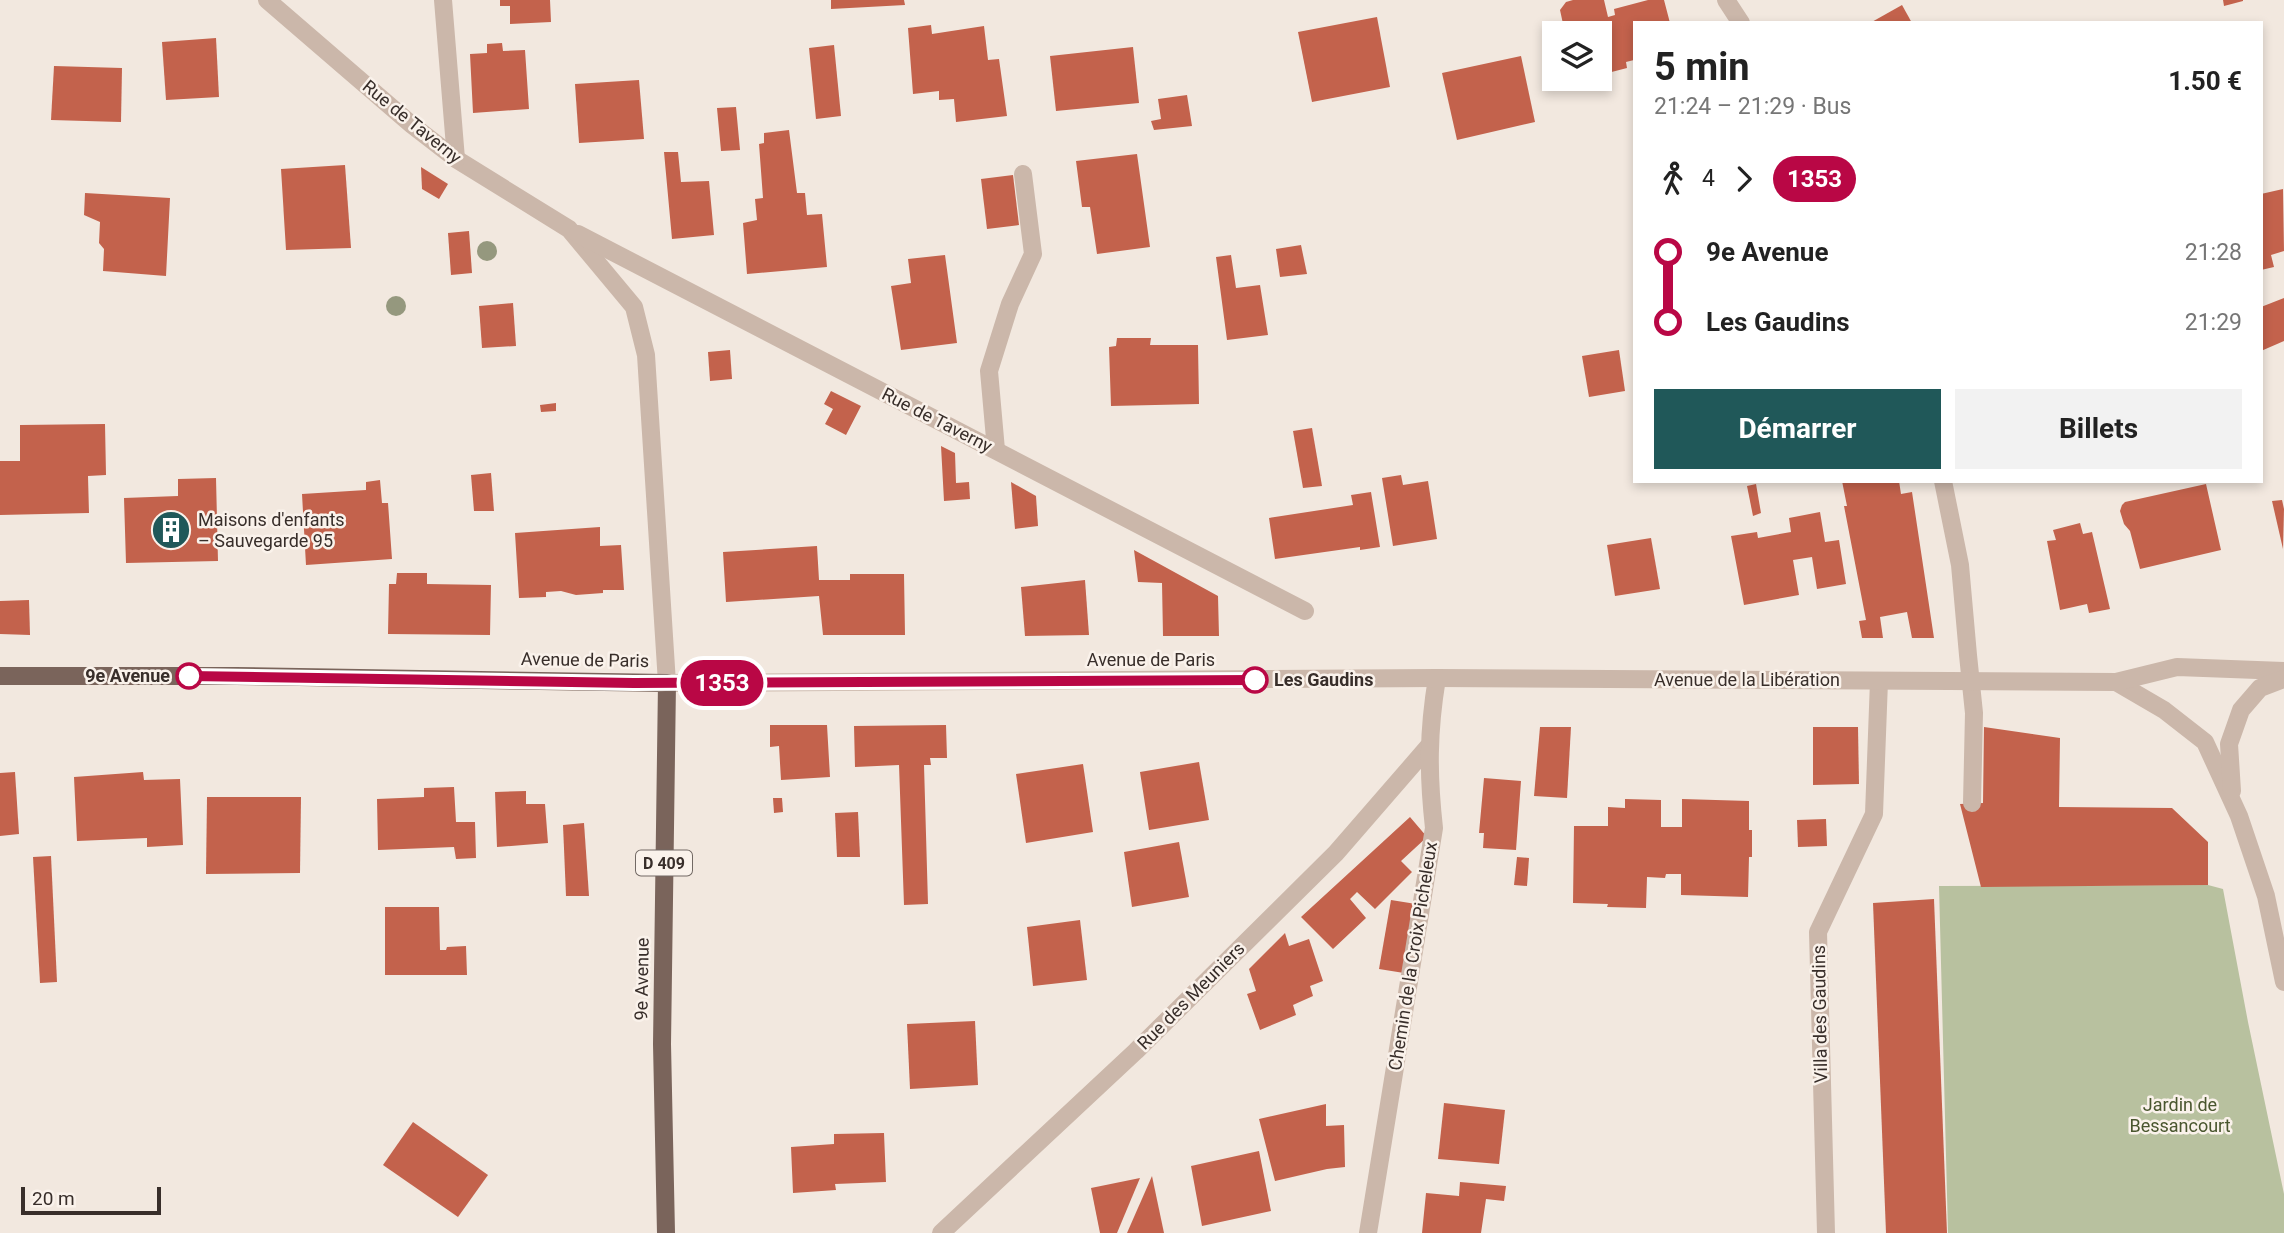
<!DOCTYPE html>
<html lang="fr">
<meta charset="utf-8">
<style>
body{margin:0;font-family:Roboto,sans-serif;background:#f2f2f2;color:#222;height:100vh;display:flex;flex-direction:column;font-size:26px;white-space:nowrap}
*{box-sizing:border-box;margin:0}
p{font-size:23px;color:#767676}
.icon{flex:none;width:38px;height:38px;fill:none;stroke:currentColor;stroke-width:2;stroke-linecap:round;stroke-linejoin:round}
.map{position:relative;flex:1;overflow:hidden}
.details{position:absolute;left:1633px;top:21px;width:630px;height:462px;display:flex;flex-direction:column;background:#fff;border-radius:0px;box-shadow:0 4px 10px #0003}
.details>*{flex:none}
.badge{padding:0 14px;border-radius:23px;font-size:24px;line-height:46px}
.fabs{position:absolute;left:1542px;top:21px;display:grid;gap:14px}
.fabs a{display:grid;place-items:center;width:70px;height:70px;border-radius:0px;background:#fff;box-shadow:0 4px 10px #0003;font-size:35px}
.scale{position:absolute;left:21px;bottom:18px;width:140px;box-sizing:border-box;padding-left:7px;border:4px solid #382e2a;border-top:0;font-size:19px;line-height:24px;white-space:nowrap;color:#382e2a;-webkit-text-stroke:5px #faf2eb;paint-order:stroke}
.map>.badge{position:absolute;translate:-50% -50%;box-shadow:0 0 0 4px #fff}
.legs{display:flex;align-items:center;gap:10px;height:77px;padding:0 21px;font-size:23px}
.legs p{margin-inline-start:auto}
.overview{display:flex;align-items:center;justify-content:space-between;height:119px;padding:0 21px}
h1{font-size:38px;font-weight:700;line-height:52px}
.primary-button{display:flex;gap:14px;margin-top:auto;padding:14px 21px}
.primary-button a{flex:1;height:80px;border-radius:0px;background:#205859;color:#fff;font-size:28px;font-weight:700;line-height:80px;text-align:center}
.primary-button a+a{background:#f2f2f2;color:#222}
ul{padding:0 21px;list-style:none}
li{display:flex;align-items:center;gap:24px;height:70px;font-size:26px}
li i{display:grid;place-items:center;width:10px;height:100%;margin:0 9px;background:currentColor}
li i::after{content:'';width:18px;height:18px;margin:-9px;border:5px solid;border-radius:50%;background:#fff}
li p{margin-inline-start:auto}
li:first-child i{background:linear-gradient(#0000 50%,currentColor 0)}
li:last-child i{background:linear-gradient(currentColor 50%,#0000 0)}
.map>svg:first-child{display:block}
</style>
<div class="map">
<svg width="2284" height="1233" viewBox="0 0 2284 1233">
<rect width="100%" height="100%" fill="#f2e8df"/>
<polygon fill="#b8c19f" points="2208,885 2223,889 2248,1022 2284,1194 2284,1233 1948,1233 1939,886"/>
<g fill="#c3624c">
<polygon points="500,0 550,0 551,22 510,24 510,6 500,6"/>
<polygon points="831,0 904,0 905,5 831,9"/>
<polygon points="1573,0 1604,0 1608,17 1615,15 1614,9 1648,0 1664,0 1670,23 1634,23 1634,60 1626,62 1627,68 1600,75 1600,33 1565,33 1560,10 1566,2"/>
<polygon points="2223,0 2243,0 2243,1 2224,6"/>
<polygon points="1902,5 1912,23 1870,23"/>
<polygon points="1377,17 1390,87 1312,102 1298,32"/>
<polygon points="931,25 932,34 984,26 988,60 999,59 1007,116 956,122 954,99 939,100 939,91 913,94 908,28"/>
<polygon points="216,38 219,97 166,100 162,42"/>
<polygon points="502,43 503,51 525,50 529,109 473,113 470,54 487,53 487,44"/>
<polygon points="834,45 841,116 816,119 809,48"/>
<polygon points="1133,47 1139,103 1056,111 1050,56"/>
<polygon points="1521,56 1535,122 1457,140 1442,73"/>
<polygon points="54,66 122,68 121,122 51,120"/>
<polygon points="1558,79 1580,79 1581,80 1560,85"/>
<polygon points="639,80 644,139 579,143 575,84"/>
<polygon points="1187,95 1192,126 1154,130 1151,121 1161,119 1158,99"/>
<polygon points="736,107 740,150 721,151 717,108"/>
<polygon points="789,130 797,193 805,193 807,215 822,214 827,267 747,274 743,223 757,220 755,199 763,198 759,144 764,143 764,133"/>
<polygon points="664,152 678,152 681,182 709,181 714,235 672,239"/>
<polygon points="1137,154 1150,247 1097,254 1090,207 1082,207 1076,161"/>
<polygon points="345,165 351,248 286,250 281,169"/>
<polygon points="421,167 448,184 439,199 422,189"/>
<polygon points="1013,175 1019,225 987,229 981,179"/>
<polygon points="2283,189 2284,251 2271,255 2274,267 2261,270 2261,194"/>
<polygon points="85,193 170,198 166,276 103,271 104,249 99,243 100,222 84,215"/>
<polygon points="469,231 472,273 451,275 448,233"/>
<polygon points="1301,245 1307,274 1280,277 1276,249"/>
<polygon points="945,255 957,343 901,350 891,286 911,283 908,259"/>
<polygon points="1231,255 1236,288 1260,285 1268,335 1227,340 1216,257"/>
<polygon points="2284,298 2284,341 2261,351 2261,307"/>
<polygon points="513,303 516,346 482,348 479,306"/>
<polygon points="1117,338 1151,338 1150,345 1198,345 1199,404 1111,406 1109,347 1116,346"/>
<polygon points="730,350 732,379 710,381 708,352"/>
<polygon points="1619,350 1625,391 1589,397 1582,356"/>
<polygon points="831,391 861,406 846,435 825,424 833,409 824,404"/>
<polygon points="556,403 556,411 541,412 540,405"/>
<polygon points="105,424 106,475 88,476 89,513 0,515 0,461 20,461 20,425"/>
<polygon points="1312,428 1322,486 1303,488 1293,431"/>
<polygon points="941,446 955,453 956,483 969,482 970,499 944,501"/>
<polygon points="491,473 494,511 474,511 471,475"/>
<polygon points="1401,475 1403,485 1428,481 1437,539 1393,546 1382,478"/>
<polygon points="216,478 218,561 126,563 124,498 178,496 178,479"/>
<polygon points="380,480 382,503 388,503 392,559 306,565 302,494 366,490 366,482"/>
<polygon points="1842,481 1899,481 1901,494 1912,492 1934,638 1912,638 1907,612 1880,617 1883,638 1862,638 1859,621 1866,620 1844,506 1847,506"/>
<polygon points="1011,482 1036,496 1038,526 1015,529"/>
<polygon points="1756,484 1761,513 1753,516 1747,486"/>
<polygon points="2206,484 2221,550 2140,569 2130,531 2124,524 2120,511 2122,505 2125,502"/>
<polygon points="1371,492 1380,547 1360,550 1360,547 1275,559 1269,518 1353,505 1351,495"/>
<polygon points="2282,500 2284,509 2283,549 2272,501"/>
<polygon points="1820,512 1825,542 1839,540 1846,584 1817,589 1812,557 1793,560 1799,595 1744,605 1731,536 1757,532 1758,538 1791,532 1789,518"/>
<polygon points="2080,523 2083,534 2092,532 2110,609 2089,613 2087,604 2060,610 2047,541 2056,540 2053,530"/>
<polygon points="600,527 600,546 621,545 624,590 603,590 603,593 576,595 561,591 546,592 546,597 519,598 515,533"/>
<polygon points="1651,538 1660,589 1615,596 1607,545"/>
<polygon points="817,546 819,580 850,580 850,574 904,574 905,635 823,635 819,596 726,602 723,552"/>
<polygon points="1134,550 1218,596 1219,636 1163,636 1162,583 1138,582"/>
<polygon points="397,573 427,573 427,584 491,585 490,635 388,634 389,584 396,584"/>
<polygon points="1085,580 1089,635 1025,636 1021,587"/>
<polygon points="29,600 30,635 0,634 0,601"/>
<polygon points="770,725 827,725 830,777 781,780 779,746 770,747"/>
<polygon points="946,725 947,758 930,758 931,765 924,765 928,904 904,905 899,765 855,767 854,726"/>
<polygon points="1540,727 1571,727 1567,798 1534,796"/>
<polygon points="1813,727 1858,727 1859,784 1813,785"/>
<polygon points="1984,727 2060,738 2059,807 2172,808 2208,842 2208,885 1981,887 1960,804 1983,803"/>
<polygon points="1199,762 1209,820 1149,830 1140,772"/>
<polygon points="1083,764 1093,832 1026,843 1016,774"/>
<polygon points="15,772 19,834 0,836 0,773"/>
<polygon points="143,772 144,780 180,779 183,845 147,847 147,838 77,841 74,777"/>
<polygon points="1484,778 1521,781 1516,850 1483,848 1484,833 1479,833"/>
<polygon points="454,787 456,822 475,822 476,858 456,859 454,847 378,850 377,799 424,797 424,788"/>
<polygon points="526,791 526,804 545,804 548,843 497,847 495,792"/>
<polygon points="207,797 301,797 300,873 206,874"/>
<polygon points="773,798 782,798 783,812 774,813"/>
<polygon points="1625,799 1661,800 1661,827 1682,827 1682,799 1749,801 1749,830 1752,830 1752,857 1749,857 1748,897 1681,895 1681,874 1666,874 1665,878 1647,877 1646,908 1607,907 1608,904 1573,903 1574,826 1608,826 1608,807 1625,808"/>
<polygon points="858,812 860,857 837,857 835,813"/>
<polygon points="1410,817 1427,837 1401,861 1412,872 1375,909 1357,892 1350,899 1366,918 1333,949 1301,917"/>
<polygon points="1826,819 1827,846 1798,847 1797,820"/>
<polygon points="584,823 589,896 566,896 563,825"/>
<polygon points="1179,842 1189,897 1132,907 1124,852"/>
<polygon points="51,856 57,982 40,983 33,857"/>
<polygon points="1517,857 1529,858 1527,886 1514,885"/>
<polygon points="1934,899 1947,1233 1886,1233 1873,903"/>
<polygon points="1391,900 1416,904 1404,973 1379,969"/>
<polygon points="385,907 439,907 440,950 446,950 447,947 466,946 467,975 385,975"/>
<polygon points="1080,920 1087,980 1033,986 1027,927"/>
<polygon points="1285,933 1289,946 1309,939 1323,981 1310,986 1313,996 1293,1005 1296,1015 1260,1030 1247,994 1256,991 1249,969"/>
<polygon points="975,1021 978,1085 910,1089 907,1024"/>
<polygon points="1444,1103 1505,1110 1499,1164 1438,1159"/>
<polygon points="1326,1104 1326,1126 1344,1125 1345,1167 1327,1169 1275,1181 1259,1119"/>
<polygon points="413,1122 488,1175 458,1217 383,1165"/>
<polygon points="884,1133 886,1182 835,1184 836,1190 793,1193 791,1147 834,1144 834,1134"/>
<polygon points="1259,1151 1271,1211 1202,1226 1191,1166"/>
<polygon points="1152,1176 1164,1233 1127,1233"/>
<polygon points="1140,1178 1117,1233 1100,1233 1091,1188"/>
<polygon points="1460,1182 1506,1186 1504,1201 1486,1199 1481,1233 1422,1233 1426,1193 1459,1196"/>
</g>
<g fill="none" stroke-linecap="round" stroke-linejoin="round">
<g stroke="#cbb7aa" stroke-width="18">
<polyline points="1726,0 1741,23"/>
<polyline points="996,450 989,371 1010,304 1033,254 1023,174"/>
<polyline points="1943,481 1960,565 1968,655 1974,713 1972,803"/>
<polyline points="1826,1233 1818,932 1874,814 1879,681"/>
</g>
<g stroke="#cbb7aa" stroke-width="18">
<polyline points="267,0 412,125 456,159 569,229 634,307 646,355 667,683"/>
<polyline points="443,0 456,159"/>
<polyline points="578,234 1305,611"/>
<polyline points="941,1233 1136,1051 1336,853 1428,747"/>
<path d="M1368,1233L1434,828C1428,774 1428,732 1437,678"/>
</g>
<g stroke="#cbb7aa" stroke-width="18">
<polyline points="2116,682 2164,710 2205,742 2239,816 2266,896 2284,982"/>
<polyline points="667,683 1437,678 2116,682 2177,667 2284,671"/>
<polyline points="2232,791 2229,744 2241,710 2260,688 2284,679"/>
</g>
<polyline stroke="#7a645b" stroke-width="18" points="0,676 236,676 667,683 662,1044 666,1233"/>
</g>
<g fill="#95987e">
<circle cx="487" cy="251" r="10"/>
<circle cx="396" cy="306" r="10"/>
</g>
<g fill="none" stroke-linecap="round" stroke-linejoin="round">
<g stroke="#fff" stroke-width="16">
<polyline id="line-1" points="189,676 634,683 1255,680"/>
</g>
<use href="#line-1" stroke="#b90745" stroke-width="10"/>
</g>
<defs>
<g id="building-disc" transform="scale(2.0125)"><circle r="9.5" fill="#205859" stroke="#faf2eb"/><path d="M-4-6H4V6H1V3H-1V6H-4ZM-2.5-4.3h1.7v1.8h-1.7ZM.8-4.3h1.7v1.8H.8ZM-2.5-1h1.7V.8h-1.7ZM.8-1h1.7V.8H.8Z" fill="#fff"/></g>
</defs>
<g fill-rule="evenodd">
<use href="#building-disc" x="171" y="530"/>
</g>
<g fill="#fff" stroke="#b90745" stroke-width="3.5">
<circle cx="189" cy="676" r="12"/>
<circle cx="1255" cy="680" r="12"/>
</g>
<g text-anchor="middle" stroke-width="5" stroke-linejoin="round" paint-order="stroke">
<rect fill="#faf2eb" stroke="#726964" stroke-width="2" x="636" y="850.5" width="56" height="25" rx="5"/>
<g font-size="16" font-weight="bold" fill="#382e2a">
<text x="664" y="869">D 409</text>
</g>
<g font-size="18" fill="#382e2a" stroke="#faf2eb">
<text transform="translate(412 122) rotate(39)" y="6">Rue de Taverny</text>
<text transform="translate(937 420) rotate(27)" y="6">Rue de Taverny</text>
<text transform="translate(585 660) rotate(1)" y="6">Avenue de Paris</text>
<text x="1151" y="666">Avenue de Paris</text>
<text x="1747" y="686">Avenue de la Libération</text>
<text transform="translate(1413 956) rotate(-81)" y="6">Chemin de la Croix Picheleux</text>
<text transform="translate(642 979) rotate(-89)" y="6">9e Avenue</text>
<text transform="translate(1191 996) rotate(-45)" y="6">Rue des Meuniers</text>
<text transform="translate(1820 1014) rotate(-91)" y="6">Villa des Gaudins</text>
</g>
<g font-size="18" fill="#382e2a" stroke="#faf2eb" text-anchor="start">
<text x="198" y="526">Maisons d'enfants<tspan x="198" dy="21">– Sauvegarde 95</tspan></text>
</g>
<g font-size="18" font-weight="bold" fill="#382e2a" stroke="#faf2eb" text-anchor="end">
<text x="170" y="682">9e Avenue</text>
<text x="1274" y="686" text-anchor="start">Les Gaudins</text>
</g>
<g font-size="18" fill="#49562e" stroke="#faf2eb">
<text x="2180" y="1111">Jardin de<tspan x="2180" dy="21">Bessancourt</tspan></text>
</g>
</g>
</svg>
<div class="fabs">
<a><svg class="icon" aria-label="layers" viewBox="0 0 24 24"><path d="M12 4l9 5-9 5-9-5zM3 14l9 5 9-5"/></svg></a>
</div>
<div class="scale">20 m</div>
<b class="badge" style="left:722px;top:683px;background:#b90745;color:#fff">1353</b>
<section class="details">
<div class="overview"><div><h1>5 min</h1><p>21:24 – 21:29 · Bus</p></div><b>1.50 €</b></div>
<div class="legs"><svg class="icon" aria-label="walk" viewBox="0 0 24 24"><circle cx="13" cy="4" r="2"/><path d="M13 8l-2 6 4 7M11 14l-3 7M7 12l3-4h3l4 4"/></svg>4<svg class="icon" aria-label="forward" viewBox="0 0 24 24"><path d="M9 5l7 7-7 7"/></svg><b class="badge" style="background:#b90745;color:#fff">1353</b></div>
<ul>
<li><i style="color:#b90745"></i><b>9e Avenue</b><p>21:28</p></li>
<li><i style="color:#b90745"></i><b>Les Gaudins</b><p>21:29</p></li>
</ul>
<div class="primary-button"><a>Démarrer</a><a>Billets</a></div>
</section>
</div>
